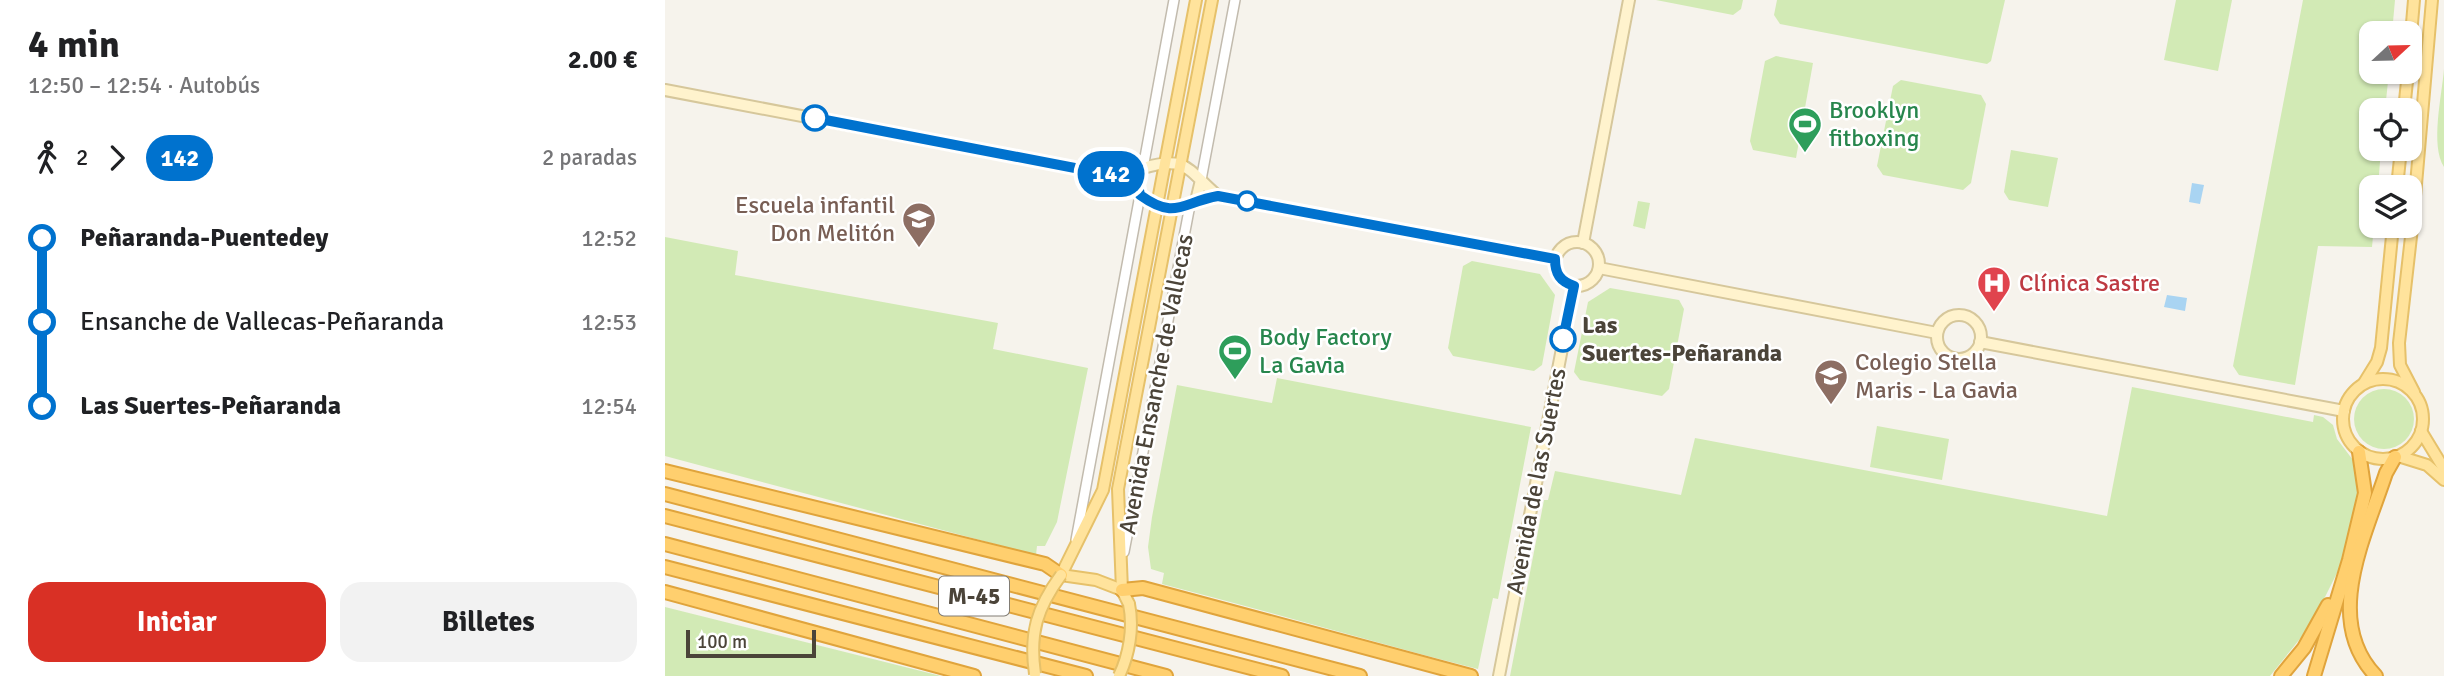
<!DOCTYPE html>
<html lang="es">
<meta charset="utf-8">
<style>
body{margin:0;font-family:Signika,sans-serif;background:#f2f2f2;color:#202124;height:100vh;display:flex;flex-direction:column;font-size:26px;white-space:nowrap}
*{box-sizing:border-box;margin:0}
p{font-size:23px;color:#757577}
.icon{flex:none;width:38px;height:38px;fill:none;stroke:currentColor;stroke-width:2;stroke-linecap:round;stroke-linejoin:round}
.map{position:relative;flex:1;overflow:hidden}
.sheet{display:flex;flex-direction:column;background:#fff;width:665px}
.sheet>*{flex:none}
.badge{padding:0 14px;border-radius:23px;font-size:24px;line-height:46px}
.needle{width:46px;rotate:68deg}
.tools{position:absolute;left:1694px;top:21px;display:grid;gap:14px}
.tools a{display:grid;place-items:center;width:63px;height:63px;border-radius:14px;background:#fff;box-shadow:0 2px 5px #0004;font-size:35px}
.scale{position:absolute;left:21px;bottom:18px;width:130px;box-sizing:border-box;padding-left:7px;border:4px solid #4b4439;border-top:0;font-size:19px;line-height:24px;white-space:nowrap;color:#4b4439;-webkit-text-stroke:5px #fff;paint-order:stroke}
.map>.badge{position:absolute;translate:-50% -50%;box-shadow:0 0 0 4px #fff}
.legs{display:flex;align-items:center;gap:10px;height:77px;padding:0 28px;font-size:23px}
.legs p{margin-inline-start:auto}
.headline{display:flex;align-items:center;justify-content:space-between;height:119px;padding:0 28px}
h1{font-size:38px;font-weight:700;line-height:52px}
.action{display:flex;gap:14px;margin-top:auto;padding:14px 28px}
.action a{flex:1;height:80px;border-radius:21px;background:#d93025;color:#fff;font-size:28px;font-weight:700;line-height:80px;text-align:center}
.action a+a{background:#f2f2f2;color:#202124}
ul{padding:0 28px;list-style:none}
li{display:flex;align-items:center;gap:24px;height:84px;font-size:26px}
li i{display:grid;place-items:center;width:10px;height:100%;margin:0 9px;background:currentColor}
li i::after{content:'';width:18px;height:18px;margin:-9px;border:5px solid;border-radius:50%;background:#fff}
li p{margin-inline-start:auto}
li:first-child i{background:linear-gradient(#0000 50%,currentColor 0)}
li:last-child i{background:linear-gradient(currentColor 50%,#0000 0)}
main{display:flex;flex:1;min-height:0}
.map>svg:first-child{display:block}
</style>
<main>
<section class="sheet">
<div class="headline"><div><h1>4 min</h1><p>12:50 – 12:54 · Autobús</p></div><b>2.00 €</b></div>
<div class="legs"><svg class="icon" aria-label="walk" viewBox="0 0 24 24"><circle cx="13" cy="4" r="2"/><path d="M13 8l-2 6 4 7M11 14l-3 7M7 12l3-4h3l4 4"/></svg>2<svg class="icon" aria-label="forward" viewBox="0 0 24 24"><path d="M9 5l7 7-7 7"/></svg><b class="badge" style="background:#0072ce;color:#fff">142</b><p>2 paradas</p></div>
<ul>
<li><i style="color:#0072ce"></i><b>Peñaranda-Puentedey</b><p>12:52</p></li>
<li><i style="color:#0072ce"></i><span>Ensanche de Vallecas-Peñaranda</span><p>12:53</p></li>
<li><i style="color:#0072ce"></i><b>Las Suertes-Peñaranda</b><p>12:54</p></li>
</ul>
<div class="action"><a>Iniciar</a><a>Billetes</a></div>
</section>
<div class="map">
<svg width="1779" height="676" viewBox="0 0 1779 676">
<rect width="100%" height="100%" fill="#f6f3ec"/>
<g fill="#d2eab5">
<polygon points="991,0 1078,0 1076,9 1068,15"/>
<polygon points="1112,0 1340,0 1326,61 1322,64 1115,24 1109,15"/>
<polygon points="1511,0 1567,0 1553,71 1499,60"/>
<polygon points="1638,0 1730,0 1727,33 1706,33 1706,72 1724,72 1720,110 1706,110 1706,149 1716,149 1713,187 1706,187 1706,226 1709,226 1707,247 1653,246 1630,385 1574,375 1568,366"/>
<polygon points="1111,56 1148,63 1131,158 1088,150 1085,141 1100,61"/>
<path d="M1779,69V167C1765,145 1777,95 1779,69Z"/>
<polygon points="1236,80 1316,95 1321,104 1306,183 1298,190 1218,175 1212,166 1228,86"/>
<polygon points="1346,150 1393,158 1383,207 1344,200 1339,192"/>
<polygon points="973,201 985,203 980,229 968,226"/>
<polygon points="0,237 73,251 70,275 333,323 328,349 423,368 392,522 380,546 372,546 371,555 0,456"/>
<polygon points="807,261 875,274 890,295 877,365 869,371 788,356 783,348 798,266"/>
<polygon points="945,288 1014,300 1019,309 1004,389 997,396 915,380 909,372 923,302"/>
<path d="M612,378L866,427L833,599L828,598L813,669C707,642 603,611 497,584L499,573L486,569L483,547L487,517L512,385L607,403Z"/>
<polygon points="1467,387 1648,422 1649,415 1658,417 1668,425 1672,439 1691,464 1697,494 1674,569 1656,605 1638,635 1605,676 845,676 879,500 883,500 890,471 1016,495 1030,438 1442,516"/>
<circle cx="1719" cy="419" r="30"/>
<polygon points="1212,426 1284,439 1277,480 1205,467"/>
<polygon points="0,607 276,676 0,676"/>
</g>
<g fill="#a9d4f2">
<polygon points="1527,183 1539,185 1535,204 1524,202"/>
<polygon points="1502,295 1522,298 1520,311 1499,307"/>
</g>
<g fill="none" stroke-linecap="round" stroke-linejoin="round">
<g stroke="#c2bbae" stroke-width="12">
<g id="tertiary">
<polyline points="478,168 509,0"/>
<polyline points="536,180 570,0"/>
<polyline points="411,540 475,195"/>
<polyline points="459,552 525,205"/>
</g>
</g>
<g stroke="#d6c79b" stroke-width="14">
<g id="secondary">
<polyline points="0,90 472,180"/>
<path d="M536,180L531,201C512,215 492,207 475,195L472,180L478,168C523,155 522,170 553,196"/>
<polyline points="531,201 553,196 890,259"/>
<circle cx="912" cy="264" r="22"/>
<polyline points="918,243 964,0"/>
<polyline points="934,268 1272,333"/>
<circle cx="1294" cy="337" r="22"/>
<polyline points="1315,342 1679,411"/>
<polyline points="834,676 909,286"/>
</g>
</g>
<g stroke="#e6c16a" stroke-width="14">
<g id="primary">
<polyline points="1745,47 1749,0"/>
<polyline points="1739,110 1743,72"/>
<polyline points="1732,187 1736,149"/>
<circle cx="1718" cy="419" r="40"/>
<polyline points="1699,383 1712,362 1716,348 1728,226"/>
<polyline points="1749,392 1735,365 1734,343 1748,219 1767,0"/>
<polyline points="1756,431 1779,469"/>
<polyline points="1733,456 1762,465 1779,480"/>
<polyline points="457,590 431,580 396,575 438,490 531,0"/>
<polyline points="464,604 457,590 453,489 547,0"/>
</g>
</g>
<g stroke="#e0a43c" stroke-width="16">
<g id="motorway">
<polyline points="0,471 380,564 396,575"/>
<polyline points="0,494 695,676"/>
<polyline points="0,516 617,676"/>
<polyline points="0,544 501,676"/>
<polyline points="0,567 421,676"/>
<polyline points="457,590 478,588 806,676"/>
<polyline points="0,592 309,676"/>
<polyline points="1616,676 1639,648 1663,605"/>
<polyline points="1649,676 1684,560 1700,493 1694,452"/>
<path d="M1711,676C1657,620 1700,537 1721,473L1730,457"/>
</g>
</g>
<use href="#tertiary" stroke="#fff" stroke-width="9"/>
<use href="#secondary" stroke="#fff3cd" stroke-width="10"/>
<use href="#primary" stroke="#ffe39c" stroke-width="10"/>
<use href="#motorway" stroke="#ffcf6e" stroke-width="12"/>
<g stroke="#e6c16a" stroke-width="14" stroke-linecap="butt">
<g id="primary-bridge">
<path d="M370,674C364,633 372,608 396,575"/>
<path d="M454,676C464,655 469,628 464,604"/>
</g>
</g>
<use href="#primary-bridge" stroke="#ffe39c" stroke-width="10"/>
</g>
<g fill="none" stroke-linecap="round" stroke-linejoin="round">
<g stroke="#fff" stroke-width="16">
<path id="line-1" d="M150,118L472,180L475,195C511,221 517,202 553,196L890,259C890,274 895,281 909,286L898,339"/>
</g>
<use href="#line-1" stroke="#0072ce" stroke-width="10"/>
</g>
<defs>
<g id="stadium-pin" transform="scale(1.75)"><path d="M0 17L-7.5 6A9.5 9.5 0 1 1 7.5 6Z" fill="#2e9e5b" stroke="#fff"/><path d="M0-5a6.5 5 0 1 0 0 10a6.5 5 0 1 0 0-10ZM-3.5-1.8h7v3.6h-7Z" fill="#fff"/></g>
<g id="school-pin" transform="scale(1.75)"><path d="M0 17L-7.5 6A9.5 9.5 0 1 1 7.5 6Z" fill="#8d6e63" stroke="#fff"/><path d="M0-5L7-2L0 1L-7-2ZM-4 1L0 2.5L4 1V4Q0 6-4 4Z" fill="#fff"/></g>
<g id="hospital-pin" transform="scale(1.75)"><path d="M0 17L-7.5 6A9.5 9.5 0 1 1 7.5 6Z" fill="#e0444e" stroke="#fff"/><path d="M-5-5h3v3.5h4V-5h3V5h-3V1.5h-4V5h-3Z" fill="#fff"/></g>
</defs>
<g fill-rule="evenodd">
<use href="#stadium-pin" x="1140" y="124"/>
<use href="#school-pin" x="254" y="219"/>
<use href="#hospital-pin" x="1329" y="283"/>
<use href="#stadium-pin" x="570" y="351"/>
<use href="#school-pin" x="1166" y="376"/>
</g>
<g fill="#fff" stroke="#0072ce" stroke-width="3.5">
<circle cx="150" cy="118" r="12"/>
<circle cx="582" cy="201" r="9"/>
<circle cx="898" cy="339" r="12"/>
</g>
<g text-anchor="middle" stroke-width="5" stroke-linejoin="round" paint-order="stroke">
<rect fill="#fff" stroke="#817c74" stroke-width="2" x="274" y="576.5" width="70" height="39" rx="5"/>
<g font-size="23" font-weight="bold" fill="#4b4439">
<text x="309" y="604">M-45</text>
</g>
<g font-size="24" fill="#27864d" stroke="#fff" text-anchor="start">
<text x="1164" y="118">Brooklyn<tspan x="1164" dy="28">fitboxing</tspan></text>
<text x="594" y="345">Body Factory<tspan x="594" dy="28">La Gavia</tspan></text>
</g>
<g font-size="24" fill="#785e54" stroke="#fff" text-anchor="end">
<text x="230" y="213">Escuela infantil<tspan x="230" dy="28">Don Melitón</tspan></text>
<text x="1190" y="370" text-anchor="start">Colegio Stella<tspan x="1190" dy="28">Maris - La Gavia</tspan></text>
</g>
<g font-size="24" fill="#be3a42" stroke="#fff" text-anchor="start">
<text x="1354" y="291">Clínica Sastre</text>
</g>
<g font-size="24" font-weight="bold" fill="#4b4439" stroke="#fff" text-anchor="start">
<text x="917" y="333">Las<tspan x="917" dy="28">Suertes-Peñaranda</tspan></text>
</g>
<g font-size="24" fill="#4b4439" stroke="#fff">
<text transform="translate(491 384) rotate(-79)" y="8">Avenida Ensanche de Vallecas</text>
<text transform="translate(871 481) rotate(-79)" y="8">Avenida de las Suertes</text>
</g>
</g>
</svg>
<div class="tools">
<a><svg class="needle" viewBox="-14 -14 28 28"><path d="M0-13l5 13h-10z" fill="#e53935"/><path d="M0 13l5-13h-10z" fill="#757577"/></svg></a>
<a><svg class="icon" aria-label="locate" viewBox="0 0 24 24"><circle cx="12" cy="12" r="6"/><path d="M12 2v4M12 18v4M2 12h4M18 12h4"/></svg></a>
<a><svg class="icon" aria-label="layers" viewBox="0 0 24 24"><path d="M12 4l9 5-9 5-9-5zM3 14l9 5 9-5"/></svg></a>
</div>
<div class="scale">100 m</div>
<b class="badge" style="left:446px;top:174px;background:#0072ce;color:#fff">142</b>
</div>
</main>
